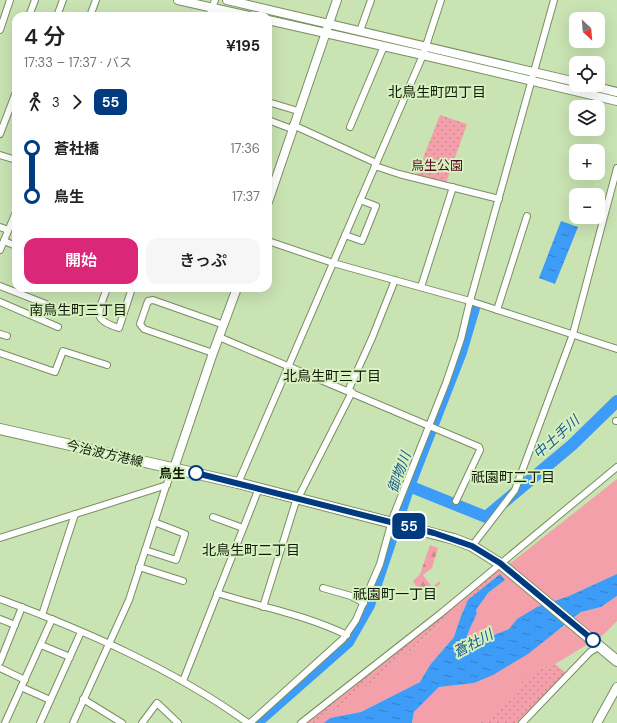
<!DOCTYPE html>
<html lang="ja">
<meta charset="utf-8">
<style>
body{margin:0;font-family:"DM Sans","Noto Sans JP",sans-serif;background:#f6f6f6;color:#222;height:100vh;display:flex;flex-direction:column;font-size:15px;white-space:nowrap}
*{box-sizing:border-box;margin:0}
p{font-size:13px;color:#767676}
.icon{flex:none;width:22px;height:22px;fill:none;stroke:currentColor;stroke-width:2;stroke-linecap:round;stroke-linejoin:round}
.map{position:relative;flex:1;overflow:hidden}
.side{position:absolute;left:12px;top:12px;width:260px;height:280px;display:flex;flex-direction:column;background:#fff;border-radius:12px;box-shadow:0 4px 16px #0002}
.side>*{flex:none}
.badge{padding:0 8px;border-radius:6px;font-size:14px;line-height:26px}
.needle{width:26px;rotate:154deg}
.fabs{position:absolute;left:569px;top:12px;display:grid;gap:8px}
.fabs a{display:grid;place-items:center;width:36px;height:36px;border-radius:8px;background:#fff;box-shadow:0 4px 16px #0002;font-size:20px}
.map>.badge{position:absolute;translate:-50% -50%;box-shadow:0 0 0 2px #fff}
.legs{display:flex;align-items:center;gap:6px;height:44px;padding:0 12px;font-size:13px}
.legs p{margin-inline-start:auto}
.headline{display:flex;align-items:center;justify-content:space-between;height:68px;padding:0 12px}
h1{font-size:22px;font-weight:600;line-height:30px}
.cta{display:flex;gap:8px;margin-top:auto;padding:8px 12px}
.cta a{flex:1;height:46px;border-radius:12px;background:#db2777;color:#fff;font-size:16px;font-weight:600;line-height:46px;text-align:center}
.cta a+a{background:#f6f6f6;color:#222}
ul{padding:0 12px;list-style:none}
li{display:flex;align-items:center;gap:14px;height:48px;font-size:15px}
li i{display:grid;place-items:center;width:6px;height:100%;margin:0 5px;background:currentColor}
li i::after{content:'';width:10px;height:10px;margin:-5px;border:3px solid;border-radius:50%;background:#fff}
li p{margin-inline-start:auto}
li:first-child i{background:linear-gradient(#0000 50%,currentColor 0)}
li:last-child i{background:linear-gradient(currentColor 50%,#0000 0)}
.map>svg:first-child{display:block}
</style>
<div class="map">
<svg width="617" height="723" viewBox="0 0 617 723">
<defs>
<pattern id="forest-firs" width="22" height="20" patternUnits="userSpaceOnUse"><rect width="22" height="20" fill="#f4a0ab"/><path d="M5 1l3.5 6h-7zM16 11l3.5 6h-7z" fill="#d08992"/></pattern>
<pattern id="park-dots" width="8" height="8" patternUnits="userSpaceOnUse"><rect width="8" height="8" fill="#f4a0ab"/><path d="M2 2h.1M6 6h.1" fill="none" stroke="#d08992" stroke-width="1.8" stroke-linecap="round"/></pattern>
<pattern id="water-ripples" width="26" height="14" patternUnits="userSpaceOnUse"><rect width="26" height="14" fill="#3c9cf8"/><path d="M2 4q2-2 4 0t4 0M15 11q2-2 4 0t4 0" fill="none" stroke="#317ec7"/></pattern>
</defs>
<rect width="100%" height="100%" fill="#c9e3b3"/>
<g fill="#f4a0ab">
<polygon points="617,479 617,574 569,596 546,604 517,619 509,629 463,648 468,633 477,613 476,610 488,593 505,580 496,571 512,562"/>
<polygon points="617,596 617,621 603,635 555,664 539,668 522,681 516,696 480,723 412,723 414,712 439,687 474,683 568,624 581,612 601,607"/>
<polygon points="468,600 461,616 454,637 430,665 420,682 361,712 330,718 325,723 320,723 332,712 393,666"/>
</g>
<polygon fill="url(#forest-firs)" points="430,545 438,548 432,568 423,575 432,587 440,581 440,584 430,593 424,587 419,591 413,581 420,574"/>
<g fill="url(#park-dots)">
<polygon points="440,115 467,124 446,183 416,176"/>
<polygon points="496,571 500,574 438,626 393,666 332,712 320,723 305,723"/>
<polygon points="555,664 567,674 517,723 480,723 516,696 522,681 539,668"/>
</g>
<g fill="url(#water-ripples)">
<polygon points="561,221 578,227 555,284 539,278"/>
<polygon points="500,574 505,580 488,593 476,610 477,613 468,633 464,647 509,629 517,619 537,607 569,596 617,574 617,596 601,607 581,612 528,654 493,675 474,683 439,687 414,712 412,723 324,723 330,718 361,712 420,682 430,665 454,637 461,616 468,600"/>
</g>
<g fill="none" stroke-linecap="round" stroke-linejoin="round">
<g stroke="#3c9cf8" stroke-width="12">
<polyline points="409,486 486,517 572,445 617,401"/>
<polyline points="256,723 348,642 369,605 409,486 461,352 474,308"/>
</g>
<g stroke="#788f62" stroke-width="8">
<g id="minor">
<polyline points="29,16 35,0"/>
<polyline points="57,16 63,0"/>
<polyline points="90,16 96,0"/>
<polyline points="209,16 215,0"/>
<polyline points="0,30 10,0"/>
<polyline points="360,31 371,0"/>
<polyline points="268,102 298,111"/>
<polyline points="268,120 292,129"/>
<polyline points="293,125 376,163"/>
<polyline points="350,127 384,46"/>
<polyline points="0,134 16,92"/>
<polyline points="0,155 16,160"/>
<polyline points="375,166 399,174 499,199"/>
<polyline points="0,227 8,230"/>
<polyline points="345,235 362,241 376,206 360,200"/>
<polyline points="4,241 16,246"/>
<polyline points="268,241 333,263 470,301 617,349"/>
<polyline points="0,250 16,212"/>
<polyline points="0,286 51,306"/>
<polyline points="421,287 453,187"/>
<path d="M107,288C99,312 90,319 119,328L132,288"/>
<polyline points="0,302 58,327"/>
<polyline points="497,310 527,216"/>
<polyline points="0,334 7,336"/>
<polyline points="219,337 479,447 480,450 456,501"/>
<polyline points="0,353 55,372 63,351 107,365"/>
<polyline points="213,353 144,329 140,324 148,301 153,300 224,325"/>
<polyline points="348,391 372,338 395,280"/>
<polyline points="616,421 617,421"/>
<polyline points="238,483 423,55 441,0"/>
<polyline points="213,517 243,528"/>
<polyline points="0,538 167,485"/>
<polyline points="472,546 515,490 573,334 617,168"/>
<polyline points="145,550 176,560 185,534 154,522"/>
<polyline points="139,567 183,581"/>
<polyline points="323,588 351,596 364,603"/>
<path d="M217,593C261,607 306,615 347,635"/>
<path d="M0,599C86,631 173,669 248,723"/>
<polyline points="263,607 295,504 352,392"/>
<polyline points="42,615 75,514"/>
<polyline points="0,619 15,625"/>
<polyline points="41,645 70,657"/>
<polyline points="0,662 22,607"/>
<polyline points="0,668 25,680"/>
<polyline points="183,681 259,488"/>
<polyline points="21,687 50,700"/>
<polyline points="83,699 122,723"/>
<polyline points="5,723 52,619"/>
<polyline points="40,723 81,632"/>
<polyline points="73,723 129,600 166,486 174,468"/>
<polyline points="142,723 157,703 178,723"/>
<polyline points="250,723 343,639 356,620 380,564 393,517 446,383 461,339 470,301 554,0"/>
<polyline points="301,723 440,614 617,467"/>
<polyline points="522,723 590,652 600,646"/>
</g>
</g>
<g stroke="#788f62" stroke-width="10">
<g id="tertiary">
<polyline points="178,0 249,16"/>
<polyline points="227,0 576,82"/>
<polyline points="268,20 423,55 617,101"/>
<polyline points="588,85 617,92"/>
<polyline points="268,202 337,0"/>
<polyline points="174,468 213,353 237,288"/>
<polyline points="597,723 617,687"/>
</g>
</g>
<g stroke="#788f62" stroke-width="12">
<polyline id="primary" points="0,429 238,483 454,539 472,546 502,565 617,661"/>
</g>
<use href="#minor" stroke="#fff" stroke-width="6"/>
<use href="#tertiary" stroke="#fff" stroke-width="8"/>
<use href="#primary" stroke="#fff" stroke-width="10"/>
</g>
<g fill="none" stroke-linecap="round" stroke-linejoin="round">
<g stroke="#fff" stroke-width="9">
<polyline id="line-1" points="196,473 434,533 472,546 500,563 593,640"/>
</g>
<use href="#line-1" stroke="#003b80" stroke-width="6"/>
</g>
<g fill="#fff" stroke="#003b80" stroke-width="2">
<circle cx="196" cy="473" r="7"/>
<circle cx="593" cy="640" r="7"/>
</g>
<g text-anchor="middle" stroke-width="4" stroke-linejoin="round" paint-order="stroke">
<g font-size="13" fill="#5c0721" stroke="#d6f0bf">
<text x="437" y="170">鳥生公園</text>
</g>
<g font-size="13" fill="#111a08" stroke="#d6f0bf">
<text transform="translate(105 453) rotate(13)" y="5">今治波方港線</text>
</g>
<g font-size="13" font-weight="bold" fill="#111a08" stroke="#d6f0bf" text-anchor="end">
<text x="185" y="478">鳥生</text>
</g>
<g font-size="14" fill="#111a08" stroke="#d6f0bf">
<text x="437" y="97">北鳥生町四丁目</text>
<text x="78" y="315">南鳥生町三丁目</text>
<text x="332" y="381">北鳥生町三丁目</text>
<text x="513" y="482">祇園町二丁目</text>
<text x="251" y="555">北鳥生町二丁目</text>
<text x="395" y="599">祇園町一丁目</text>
</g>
<g font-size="14" font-style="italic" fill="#185893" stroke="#d6f0bf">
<text transform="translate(556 437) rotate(-42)" y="5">中土手川</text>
<text transform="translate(399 472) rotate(-70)" y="5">御物川</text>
<text transform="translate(473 643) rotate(-28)" y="5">蒼社川</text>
</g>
</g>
</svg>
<div class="fabs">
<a><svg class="needle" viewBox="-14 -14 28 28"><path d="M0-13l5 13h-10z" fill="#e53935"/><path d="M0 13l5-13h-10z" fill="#767676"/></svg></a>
<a><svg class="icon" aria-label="locate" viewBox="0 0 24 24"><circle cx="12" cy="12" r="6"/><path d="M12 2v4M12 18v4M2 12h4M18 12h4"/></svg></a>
<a><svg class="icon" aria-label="layers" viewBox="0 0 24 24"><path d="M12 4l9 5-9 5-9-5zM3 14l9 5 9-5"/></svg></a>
<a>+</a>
<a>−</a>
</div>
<b class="badge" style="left:409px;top:526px;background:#003b80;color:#fff">55</b>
<section class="side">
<div class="headline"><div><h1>4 分</h1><p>17:33 – 17:37 · バス</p></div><b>¥195</b></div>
<div class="legs"><svg class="icon" aria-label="walk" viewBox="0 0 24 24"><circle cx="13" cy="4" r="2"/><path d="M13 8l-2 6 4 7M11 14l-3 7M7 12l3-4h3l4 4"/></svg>3<svg class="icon" aria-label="forward" viewBox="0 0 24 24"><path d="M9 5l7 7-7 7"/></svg><b class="badge" style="background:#003b80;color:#fff">55</b></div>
<ul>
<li><i style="color:#003b80"></i><b>蒼社橋</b><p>17:36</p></li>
<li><i style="color:#003b80"></i><b>鳥生</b><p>17:37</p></li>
</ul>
<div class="cta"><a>開始</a><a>きっぷ</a></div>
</section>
</div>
